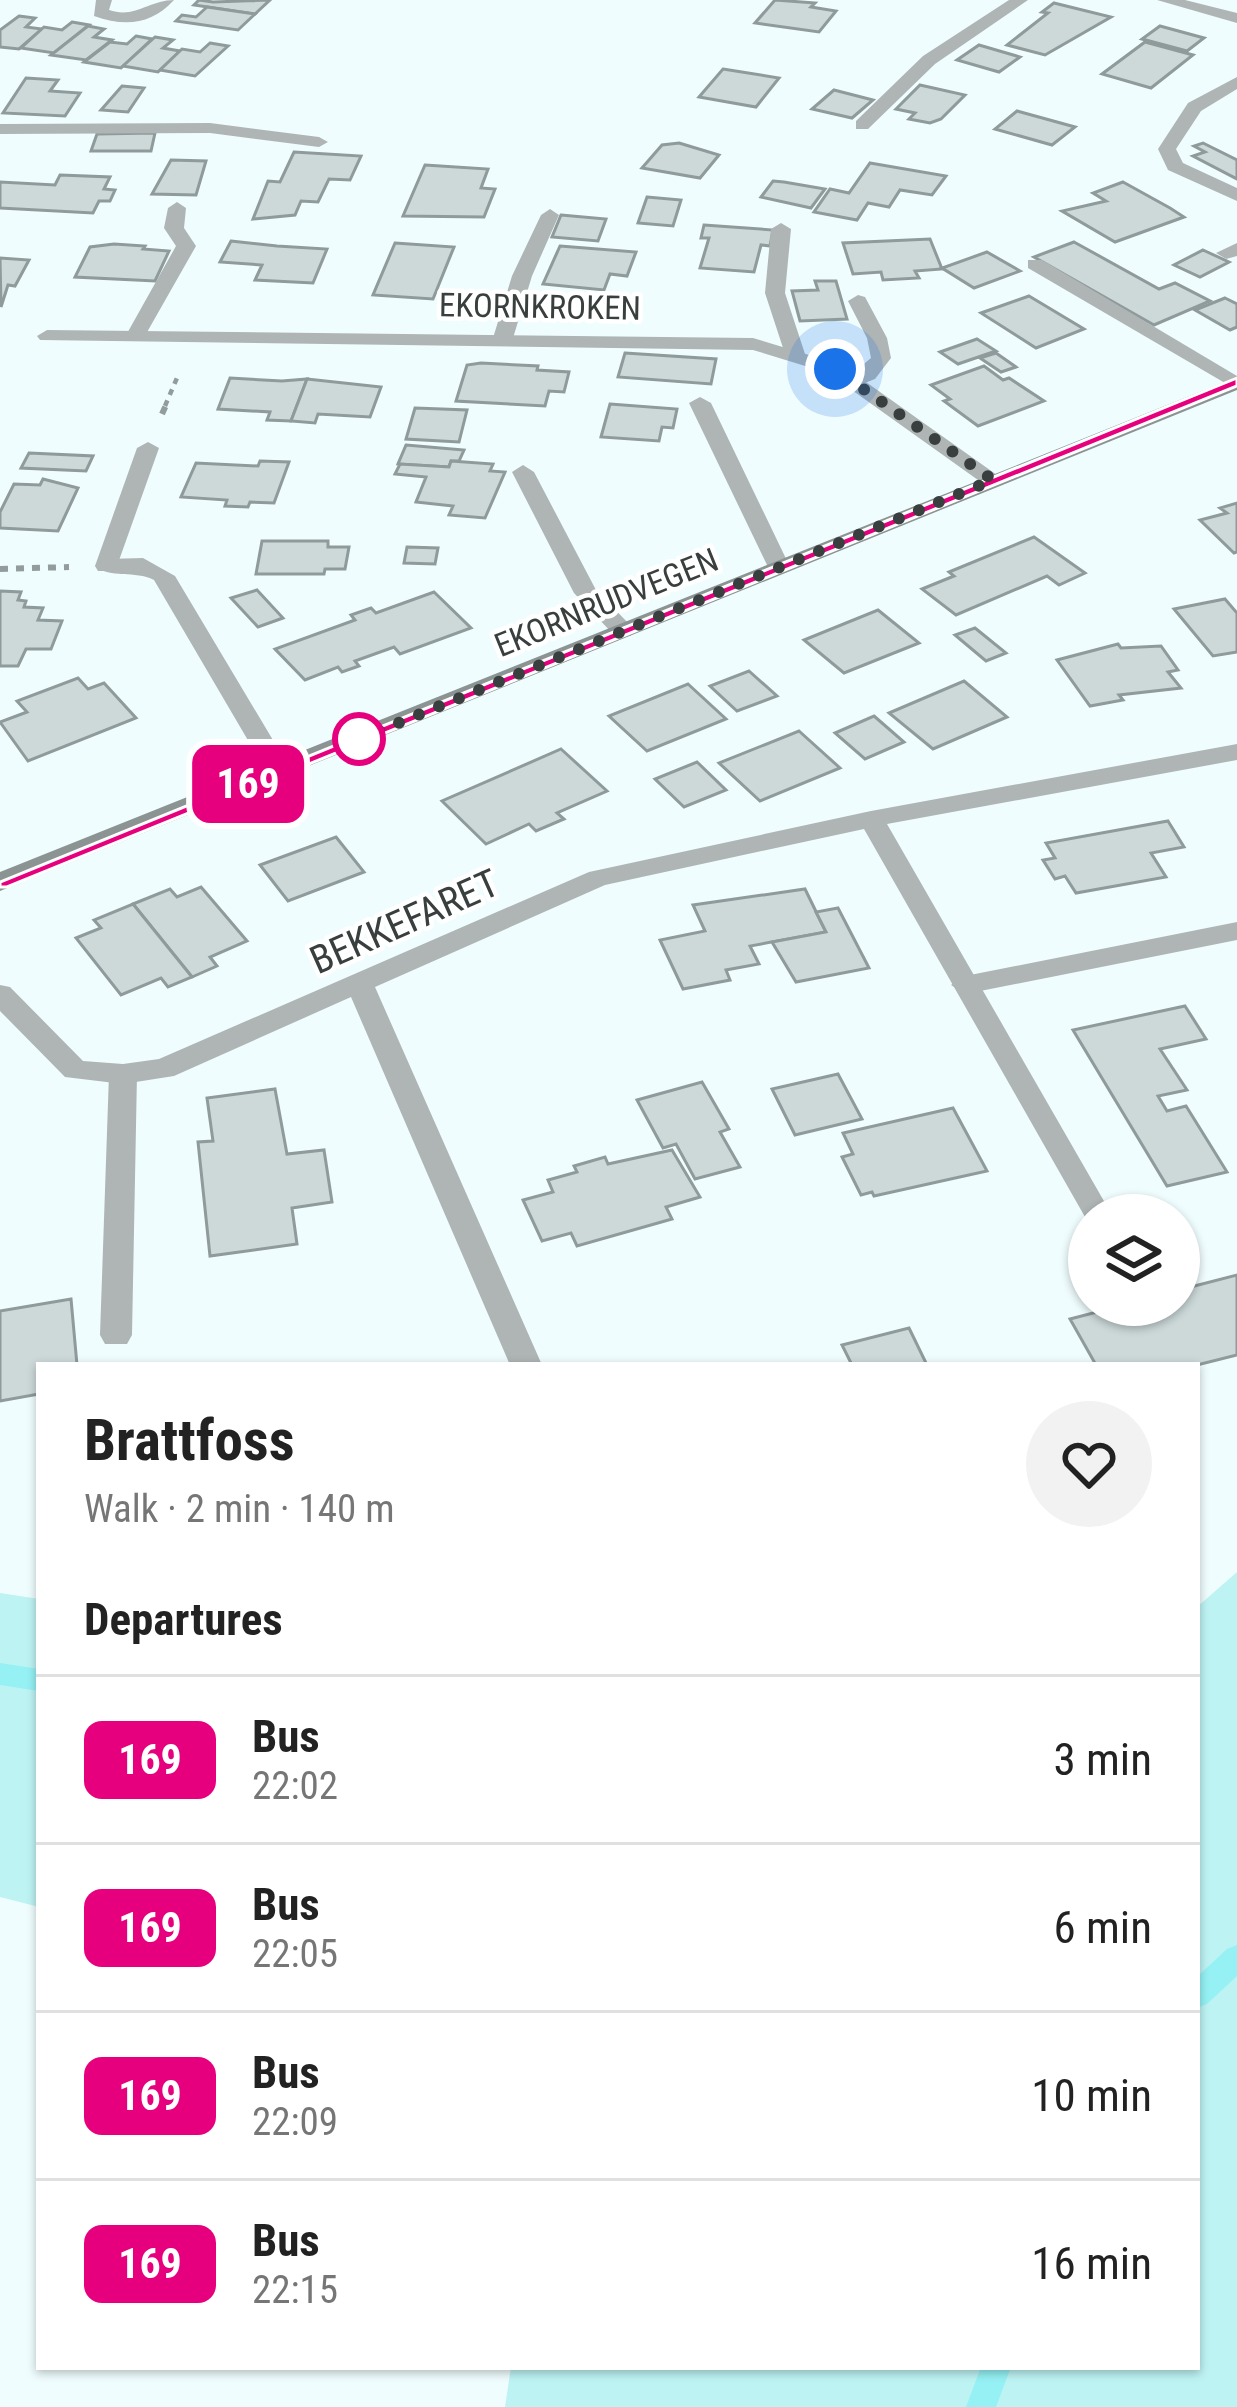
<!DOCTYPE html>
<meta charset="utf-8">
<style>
body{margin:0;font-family:"Roboto Condensed",sans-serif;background:#f2f2f2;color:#222;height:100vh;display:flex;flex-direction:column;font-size:45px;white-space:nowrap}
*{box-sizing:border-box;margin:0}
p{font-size:39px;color:#767676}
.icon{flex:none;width:66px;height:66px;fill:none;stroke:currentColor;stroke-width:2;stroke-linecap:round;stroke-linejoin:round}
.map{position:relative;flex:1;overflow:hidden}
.sheet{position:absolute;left:36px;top:1362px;width:1164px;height:1008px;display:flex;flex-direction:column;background:#fff;border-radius:0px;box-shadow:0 3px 9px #0004}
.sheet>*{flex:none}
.badge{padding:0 24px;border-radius:18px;font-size:42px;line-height:78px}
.buttons{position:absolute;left:1068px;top:1194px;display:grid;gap:24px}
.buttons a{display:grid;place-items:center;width:132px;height:132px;border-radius:50%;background:#fff;box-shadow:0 3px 9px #0004;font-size:60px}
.you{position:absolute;width:60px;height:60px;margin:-30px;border:9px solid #fff;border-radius:50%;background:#1a73e8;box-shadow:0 0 0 18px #1a73e833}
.map>.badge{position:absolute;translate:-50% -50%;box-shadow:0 0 0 6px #fff}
h2{padding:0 48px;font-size:45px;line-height:108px}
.round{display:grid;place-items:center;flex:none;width:126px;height:126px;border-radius:63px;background:#f2f2f2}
.summary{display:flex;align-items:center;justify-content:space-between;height:204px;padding:0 48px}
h1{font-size:57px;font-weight:700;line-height:90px}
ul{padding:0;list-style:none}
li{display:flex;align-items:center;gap:36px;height:168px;padding:0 48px;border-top:3px solid #e0e0e0}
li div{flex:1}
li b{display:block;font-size:45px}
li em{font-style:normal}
li .badge{min-width:132px;font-weight:700;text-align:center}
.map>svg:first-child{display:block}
</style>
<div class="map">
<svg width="1237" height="2407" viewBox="0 0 1237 2407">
<rect width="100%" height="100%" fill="#f0fdfe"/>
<g fill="#bef3f4">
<polygon points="1237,1572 1237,2407 505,2407 511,2367 1197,2367 1197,1607"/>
<polygon points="0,1593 39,1599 39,1907 0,1897"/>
</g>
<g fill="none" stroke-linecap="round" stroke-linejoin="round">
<g fill="#95f1f4" fill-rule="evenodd">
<polygon points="0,1663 39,1669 39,1691 0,1685"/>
<polygon points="1237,1945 1237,1976 1207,2004 1197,2008 1197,1977 1227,1949"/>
<polygon points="981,2367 1011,2367 996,2407 966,2407"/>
</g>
</g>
<g fill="#cdd9d9" stroke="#8f9a9b" stroke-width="3">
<polygon points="199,0 213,2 270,0 255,14 194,5"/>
<polygon points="775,0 815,3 811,7 836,11 819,32 755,23"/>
<polygon points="1054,3 1111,17 1045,55 1007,45 1048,13 1042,12"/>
<polygon points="207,7 255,14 238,30 176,21 182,15 196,17"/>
<polygon points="19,16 35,18 26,27 42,29 19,49 0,47 0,30"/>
<polygon points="72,22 89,25 54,53 21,48 44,27 62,30"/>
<polygon points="88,26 104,29 94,37 112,40 86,60 51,55"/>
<polygon points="1160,26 1204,38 1187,51 1142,39"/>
<polygon points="136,36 152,39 121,68 84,62 110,42 127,44"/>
<polygon points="155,37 173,40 163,48 180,51 158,72 123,66"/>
<polygon points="1145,42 1193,55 1151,88 1102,74"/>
<polygon points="210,43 228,46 195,76 160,70 182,49 200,52"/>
<polygon points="979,45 1020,57 999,72 957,60"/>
<polygon points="723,69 779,78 756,107 699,97"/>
<polygon points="26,78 58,80 50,91 80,93 65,116 3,113"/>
<polygon points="920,85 965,95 941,119 930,123 909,119 915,113 896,109"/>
<polygon points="122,86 144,88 128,112 101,110"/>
<polygon points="834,90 873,100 852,118 812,109"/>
<polygon points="1017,111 1075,127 1052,145 995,129"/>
<polygon points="155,133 151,151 91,151 97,134"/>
<polygon points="679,143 719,155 700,178 642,168 662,145"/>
<polygon points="1203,143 1237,160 1237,179 1193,156 1205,152 1194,146"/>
<polygon points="294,152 361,156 350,180 329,179 318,202 301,201 295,215 253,219 268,181 280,182"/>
<polygon points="171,160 206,161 196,195 152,194"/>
<polygon points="870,163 946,176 932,195 900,190 889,207 868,203 857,220 814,212 830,189 849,193"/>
<polygon points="425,165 488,169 481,188 495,189 484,217 403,216"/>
<polygon points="60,175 110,177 104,189 115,190 110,201 99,201 93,213 0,208 0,182 55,185"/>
<polygon points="773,181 784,182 825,189 811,208 761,197"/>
<polygon points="1123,182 1170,208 1184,217 1115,242 1062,211 1106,201 1093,193"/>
<polygon points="647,197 681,200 673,226 638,223"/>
<polygon points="561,215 606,219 598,241 552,237"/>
<polygon points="704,225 773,230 770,246 761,245 754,272 700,268 709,238 701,238"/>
<polygon points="930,239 942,269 915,271 919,278 883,280 881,272 853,274 843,243"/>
<polygon points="231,241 277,246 327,249 313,283 255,280 262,265 220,262"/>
<polygon points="1074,242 1159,289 1175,283 1210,301 1154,325 1034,257"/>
<polygon points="395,243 454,247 433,299 373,295"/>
<polygon points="114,244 145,246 143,249 169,251 155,281 75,277 90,247"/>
<polygon points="560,246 636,252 627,276 610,274 604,290 543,284"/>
<polygon points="1203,250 1229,262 1200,277 1174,265"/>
<polygon points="987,252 1020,271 974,288 942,268"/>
<polygon points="0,258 29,260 15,286 8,285 1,307"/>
<polygon points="815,281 836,281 847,319 800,321 792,291 818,290"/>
<polygon points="1029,296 1084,329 1036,348 981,313"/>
<polygon points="1225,298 1237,304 1237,327 1230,330 1195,310"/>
<polygon points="977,339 996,351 958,364 940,352"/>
<polygon points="625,353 716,359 711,384 618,377"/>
<polygon points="996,353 1016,367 1001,372 980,358"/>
<polygon points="481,363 538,366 537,370 569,372 564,392 549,391 545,406 456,401 467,365"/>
<polygon points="984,366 1003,380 1009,378 1044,401 978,426 944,401 950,399 931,385"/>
<polygon points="230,378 282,381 307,379 291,421 267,420 270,412 218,409"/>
<polygon points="307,379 381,387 370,417 318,414 315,423 291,421"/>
<polygon points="610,404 677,409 673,428 662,427 659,441 601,437"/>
<polygon points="415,408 467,410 459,442 406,439"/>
<polygon points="406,445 464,450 459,461 451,461 449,467 398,464"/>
<polygon points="29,453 93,456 86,471 21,468"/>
<polygon points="260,461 289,462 274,503 250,502 248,507 225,506 227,500 181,497 196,463 258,466"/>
<polygon points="451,461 493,464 490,471 505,472 485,518 449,515 453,506 416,502 426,477 395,474 400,464 449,467"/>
<polygon points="43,479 78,488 58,531 0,528 0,512 14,484 40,485"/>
<polygon points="1237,503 1237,552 1234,553 1200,520 1227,513 1220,508"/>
<polygon points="1034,537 1085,573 1059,585 1047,576 956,615 922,589 954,576 949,572"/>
<polygon points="262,541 328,541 328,547 349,547 345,569 325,569 324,574 256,574"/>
<polygon points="407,547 438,548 435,564 404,563"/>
<polygon points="257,590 283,618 258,627 231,598"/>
<polygon points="0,591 21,592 18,600 26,601 24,607 43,608 38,620 62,621 51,649 26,649 18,666 0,666"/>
<polygon points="434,592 471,628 400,654 394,647 355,661 359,666 342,672 338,667 305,680 275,649 355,620 351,615 371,608 376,613"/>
<polygon points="1225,599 1237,613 1237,652 1213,656 1174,609"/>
<polygon points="878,610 919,643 844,673 804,640"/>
<polygon points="975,628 1006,653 986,661 955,635"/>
<polygon points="1118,644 1121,648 1161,646 1178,670 1168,672 1181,688 1119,695 1123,700 1090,706 1057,660"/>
<polygon points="749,671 777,696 737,711 710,686"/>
<polygon points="78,678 88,689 104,683 136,718 28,761 0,722 27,712 17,701"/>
<polygon points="964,681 1007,717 933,749 889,713"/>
<polygon points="688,684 726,719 647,751 609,716"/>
<polygon points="874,716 904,742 865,759 835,733"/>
<polygon points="799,731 840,768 760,801 719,763"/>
<polygon points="561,749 607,791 557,813 564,819 536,831 529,824 486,844 442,801"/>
<polygon points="697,762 726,790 684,807 655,779"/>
<polygon points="1168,821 1184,847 1151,853 1166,877 1076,893 1065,876 1055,879 1043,860 1055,858 1046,843"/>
<polygon points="336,837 364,872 288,901 260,865"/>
<polygon points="201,887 247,941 210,957 217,966 192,977 133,904 170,889 177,897"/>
<polygon points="805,889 826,932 750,946 759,964 726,970 730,980 683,989 660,940 705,931 693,905"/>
<polygon points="133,904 192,977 168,987 161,978 121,995 76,938 101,928 94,920"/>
<polygon points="838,908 869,968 796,982 772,942 826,932 816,912"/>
<polygon points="1185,1006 1206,1039 1160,1049 1187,1090 1158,1096 1167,1111 1186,1106 1227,1172 1167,1186 1073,1030"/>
<polygon points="838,1074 862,1119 795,1135 772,1089"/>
<polygon points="702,1082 729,1129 720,1132 740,1167 695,1179 676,1144 663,1148 637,1100"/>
<polygon points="275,1089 287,1154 324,1150 332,1202 292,1208 297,1244 210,1256 198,1142 213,1141 207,1098"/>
<polygon points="953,1108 987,1171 874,1196 872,1192 861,1195 842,1157 853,1154 843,1133"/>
<polygon points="672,1150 700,1197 666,1207 672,1219 577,1246 571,1233 542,1241 523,1200 553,1192 548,1180 577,1172 574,1166 605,1157 608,1164"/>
<polygon points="1237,1275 1237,1355 1197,1365 1096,1365 1070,1319 1124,1305 1179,1305 1179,1290"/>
<polygon points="71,1299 77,1365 39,1365 39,1394 0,1401 0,1311"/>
<polygon points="909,1328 927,1365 852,1365 842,1345"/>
</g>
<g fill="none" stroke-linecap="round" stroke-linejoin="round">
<polyline stroke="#939c9c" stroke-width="4.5" stroke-dasharray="6 6" stroke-linecap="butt" points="165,406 177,378"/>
<g stroke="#939c9c" stroke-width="6" stroke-dasharray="8 8" stroke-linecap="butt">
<polyline points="162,414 167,403"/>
<polyline points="0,569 69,567"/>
</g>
<g fill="#afb5b5" fill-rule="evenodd">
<polygon points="1009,0 1028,0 935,64 868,129 856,129 856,121 923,56"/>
<polygon points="1237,77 1237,89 1201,111 1176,149 1183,163 1237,188 1237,201 1168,170 1158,149 1188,103"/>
<polygon points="210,123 319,137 328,142 319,147 210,133 0,134 0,124"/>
<polygon points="177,202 186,208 184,228 196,246 142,341 128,341 125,337 176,246 164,228 168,208"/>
<polygon points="550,209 559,215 532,276 513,338 496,342 493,338 512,276 541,215"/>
<polygon points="781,223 791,229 785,293 805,354 795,360 785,354 765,293 771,229"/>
<polygon points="1237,243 1237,256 1226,259 1216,253"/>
<polygon points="1028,260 1042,260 1237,376 1237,390 1028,268"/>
<polygon points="858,295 865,297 887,338 891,358 875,379 852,388 842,382 871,358 867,338 848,301"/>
<polygon points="700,397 711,403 790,567 787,572 771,572 768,567 689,403"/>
<polygon points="148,442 159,448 117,566 114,571 98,571 95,566 137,448"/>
<polygon points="523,465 534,472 596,590 631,626 631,636 615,636 574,593 512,472"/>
<polygon points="1237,922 1237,940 965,994 951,985 965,976"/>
<polygon points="123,1064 137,1074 132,1335 127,1344 105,1344 100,1335 109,1074"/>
</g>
<g fill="#afb5b5" fill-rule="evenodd">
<path d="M96,0H112L109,10C135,19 149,0 174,0C151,25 125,27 94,16Z"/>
<polygon points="1157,0 1185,0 1237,13 1237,23"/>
<polygon points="47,330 753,338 842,365 1004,480 993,487 985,485 828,373 753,350 40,340 37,336"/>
<path d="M143,558L175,576L292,772L288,778H270L154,580C135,570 110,579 95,566L106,559Z"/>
<polygon points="1237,744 1237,760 887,824 1112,1215 1089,1215 1089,1224 864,829 605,885 375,987 542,1365 510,1365 351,997 174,1076 123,1084 65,1077 0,1011 0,985 10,987 83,1061 123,1064 159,1059 589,872 871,811"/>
</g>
<polygon fill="#8b9393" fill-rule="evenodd" points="1237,377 1237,390 0,891 0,872"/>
</g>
<polygon fill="#e6007e" stroke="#fff" stroke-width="3" points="1237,378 1237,386 7,887 0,887 0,882"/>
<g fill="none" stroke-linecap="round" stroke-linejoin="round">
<polyline stroke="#393e3e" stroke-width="12" stroke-dasharray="0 21.6" points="359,739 993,480 835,369"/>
</g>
<circle fill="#fff" stroke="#e6007e" stroke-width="6" cx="359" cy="739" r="24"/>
<g text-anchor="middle" stroke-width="9" stroke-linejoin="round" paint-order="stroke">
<g font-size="33" fill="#393e3e" stroke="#fff">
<text transform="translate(540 306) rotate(1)" y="12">EKORNKROKEN</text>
<text transform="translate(606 602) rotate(-22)" y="12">EKORNRUDVEGEN</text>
</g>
<g font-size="39" fill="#393e3e" stroke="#fff">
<text transform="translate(404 921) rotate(-24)" y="14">BEKKEFARET</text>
</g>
</g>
</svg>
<div class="buttons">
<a><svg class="icon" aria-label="layers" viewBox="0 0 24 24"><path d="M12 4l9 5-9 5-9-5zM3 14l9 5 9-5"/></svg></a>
</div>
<div class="you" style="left:835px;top:369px"></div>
<b class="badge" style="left:248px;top:784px;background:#e6007e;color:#fff">169</b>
<section class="sheet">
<div class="summary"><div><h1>Brattfoss</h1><p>Walk · 2 min · 140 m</p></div><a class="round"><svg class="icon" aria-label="heart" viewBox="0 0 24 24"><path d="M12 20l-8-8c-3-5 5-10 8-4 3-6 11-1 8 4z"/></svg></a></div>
<h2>Departures</h2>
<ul>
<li><span class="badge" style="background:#e6007e;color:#fff">169</span><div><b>Bus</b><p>22:02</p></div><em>3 min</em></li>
<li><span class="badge" style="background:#e6007e;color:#fff">169</span><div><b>Bus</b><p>22:05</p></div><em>6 min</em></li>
<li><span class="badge" style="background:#e6007e;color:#fff">169</span><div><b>Bus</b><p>22:09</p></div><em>10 min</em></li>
<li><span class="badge" style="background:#e6007e;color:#fff">169</span><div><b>Bus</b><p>22:15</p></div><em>16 min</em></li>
</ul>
</section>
</div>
